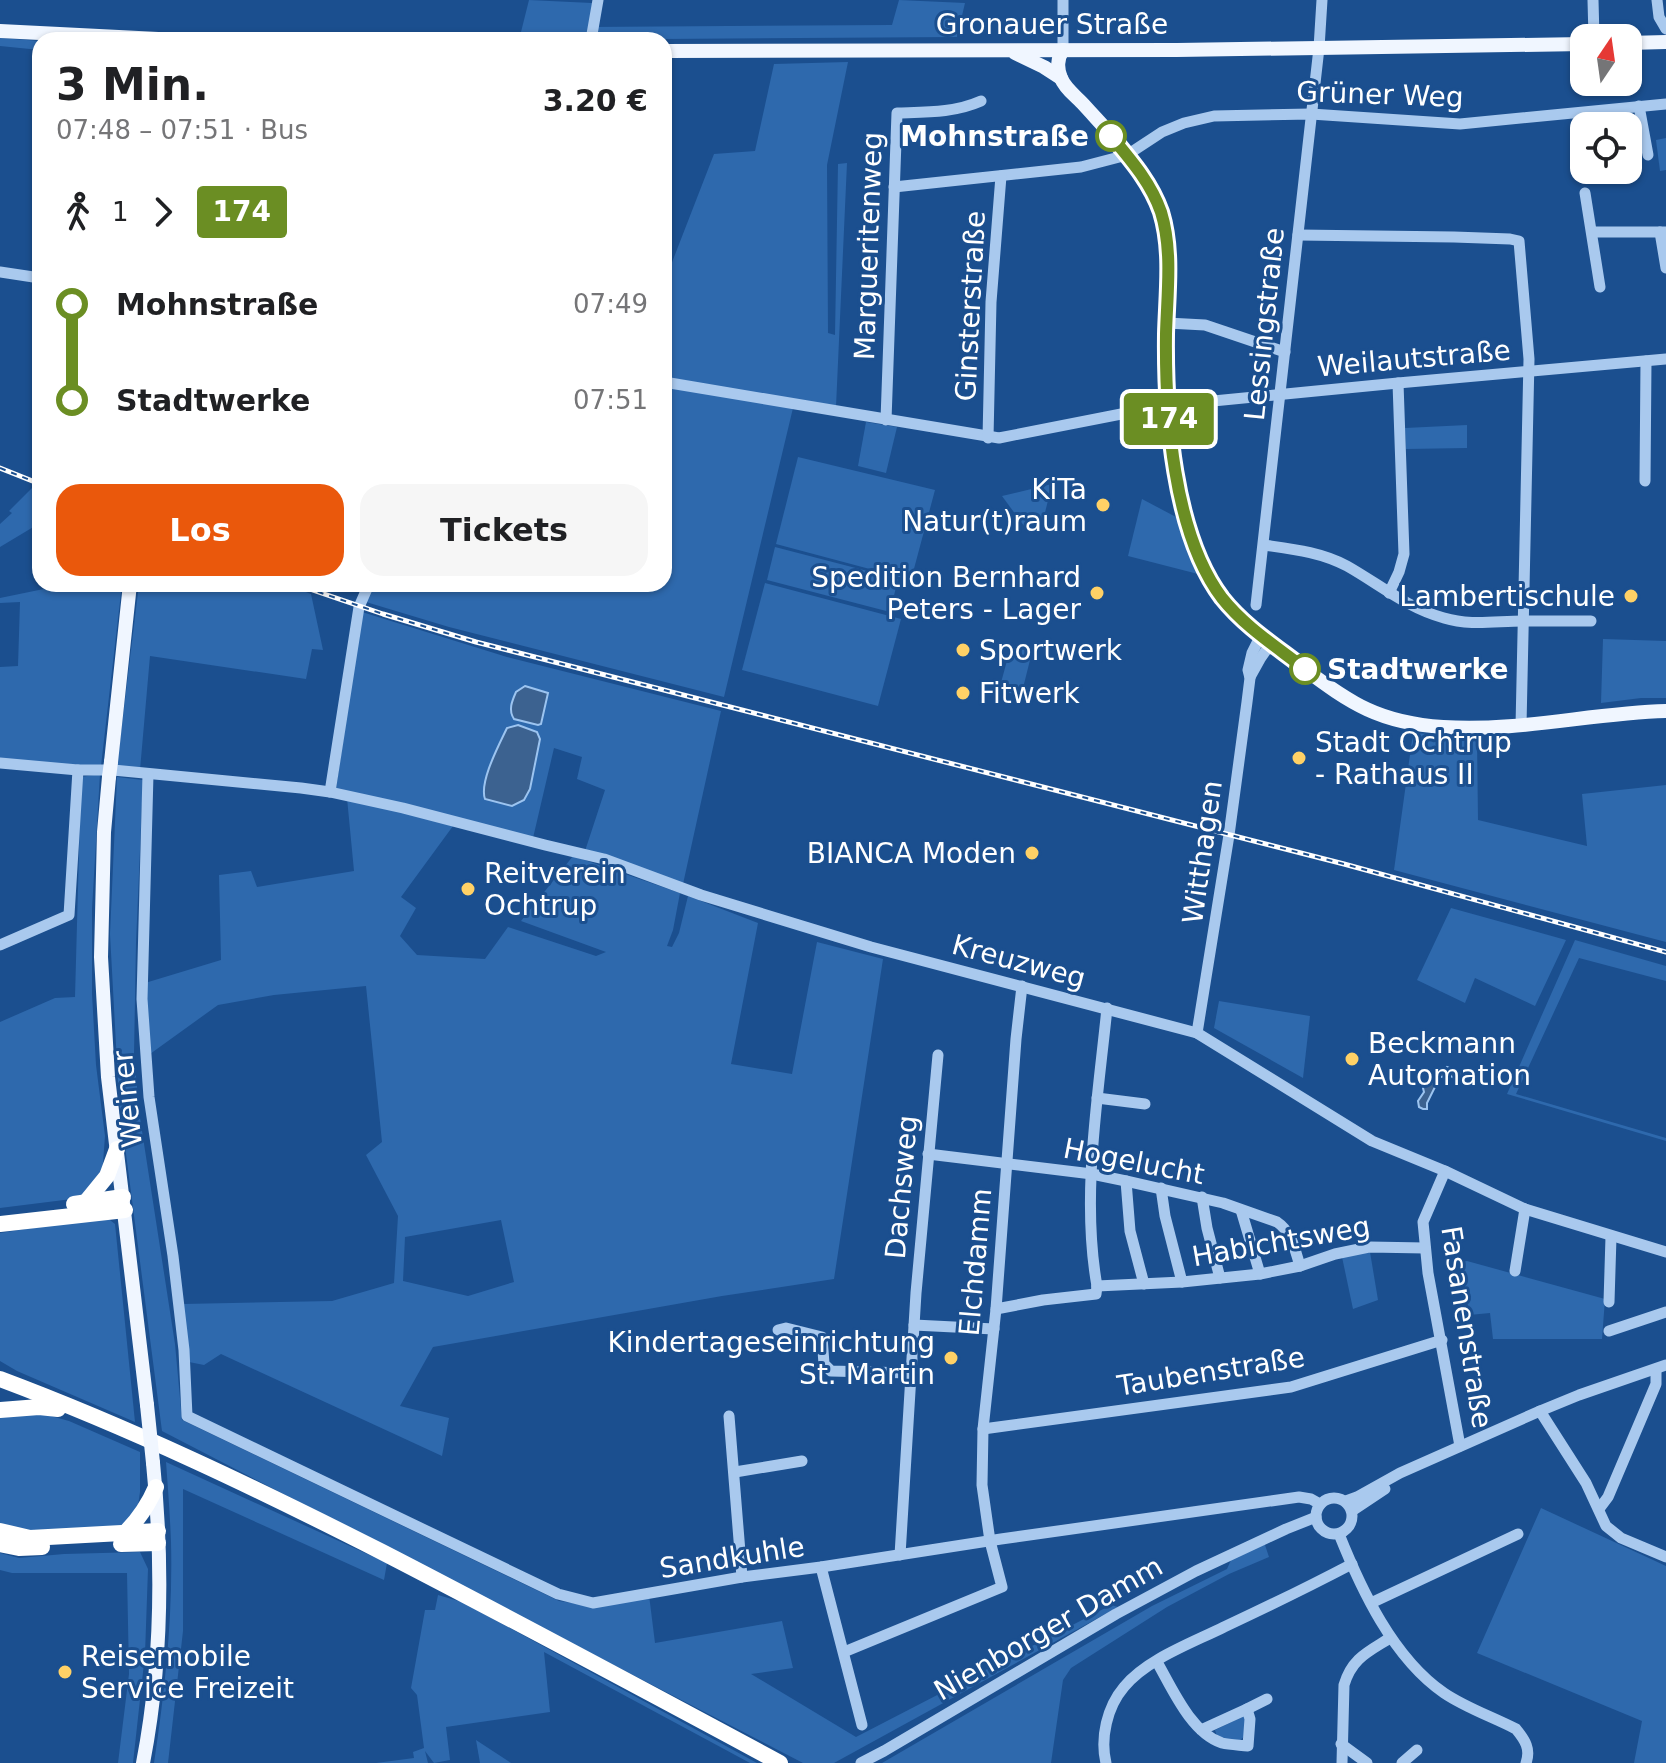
<!DOCTYPE html>
<html lang="de">
<meta charset="utf-8">
<style>
body{margin:0;font-family:"DejaVu Sans",sans-serif;background:#f6f6f6;color:#202124;height:100vh;display:flex;flex-direction:column;font-size:30px;white-space:nowrap}
*{box-sizing:border-box;margin:0}
p{font-size:26px;color:#757577}
.icon{flex:none;width:44px;height:44px;fill:none;stroke:currentColor;stroke-width:2;stroke-linecap:round;stroke-linejoin:round}
.map{position:relative;flex:1;overflow:hidden}
.side{position:absolute;left:32px;top:32px;width:640px;height:560px;display:flex;flex-direction:column;background:#fff;border-radius:24px;box-shadow:0 2px 6px #0004}
.side>*{flex:none}
.badge{padding:0 16px;border-radius:6px;font-size:28px;line-height:52px}
.needle{width:52px;rotate:13deg}
.buttons{position:absolute;left:1570px;top:24px;display:grid;gap:16px}
.buttons a{display:grid;place-items:center;width:72px;height:72px;border-radius:16px;background:#fff;box-shadow:0 2px 6px #0004;font-size:40px}
.map>.badge{position:absolute;translate:-50% -50%;box-shadow:0 0 0 4px #fff}
.legs{display:flex;align-items:center;gap:12px;height:88px;padding:0 24px;font-size:26px}
.legs p{margin-inline-start:auto}
.headline{display:flex;align-items:center;justify-content:space-between;height:136px;padding:0 24px}
h1{font-size:44px;font-weight:600;line-height:60px}
.button{display:flex;gap:16px;margin-top:auto;padding:16px 24px}
.button a{flex:1;height:92px;border-radius:24px;background:#ea580c;color:#fff;font-size:32px;font-weight:600;line-height:92px;text-align:center}
.button a+a{background:#f6f6f6;color:#202124}
ul{padding:0 24px;list-style:none}
li{display:flex;align-items:center;gap:28px;height:96px;font-size:30px}
li i{display:grid;place-items:center;width:12px;height:100%;margin:0 10px;background:currentColor}
li i::after{content:'';width:20px;height:20px;margin:-10px;border:6px solid;border-radius:50%;background:#fff}
li p{margin-inline-start:auto}
li:first-child i{background:linear-gradient(#0000 50%,currentColor 0)}
li:last-child i{background:linear-gradient(currentColor 50%,#0000 0)}
.map>svg:first-child{display:block}
</style>
<div class="map">
<svg width="1666" height="1763" viewBox="0 0 1666 1763">
<rect width="100%" height="100%" fill="#1b4f8f"/>
<g fill="#2e69ad" fill-rule="evenodd">
<polygon points="529,0 592,3 590,27 892,25 899,0 965,3 957,37 519,40"/>
<polygon points="0,38 40,41 40,50 0,46"/>
<polygon points="848,62 827,165 828,333 835,335 838,164 847,163 836,407 664,377 664,283 714,154 755,151 774,64"/>
<polygon points="1666,138 1666,170 1660,171 1656,140"/>
<polygon points="664,387 793,408 724,697 449,627 366,602 374,584 664,584"/>
<polygon points="866,422 897,427 886,473 858,466"/>
<polygon points="1467,425 1467,448 1406,449 1405,428"/>
<polygon points="798,457 935,490 911,580 776,544"/>
<polygon points="1052,484 1040,533 1027,530 1002,496"/>
<polygon points="34,486 40,488 40,523 0,547 0,524 12,513 9,511"/>
<polygon points="1142,499 1176,517 1198,574 1128,556"/>
<polygon points="775,547 898,579 890,612 767,580"/>
<polygon points="765,583 901,619 878,706 742,670"/>
<polygon points="68,584 122,584 101,766 0,761 0,667 18,666 20,602 0,603 0,598"/>
<polygon points="139,584 285,584 311,594 323,650 312,649 306,679 150,656 140,770 117,766"/>
<polygon points="362,612 507,657 721,711 683,884 585,851 605,790 577,779 582,757 554,748 533,838 336,789"/>
<polygon points="1603,639 1666,641 1666,698 1641,698 1601,703"/>
<polygon points="1011,646 1032,652 1021,696 999,690"/>
<polygon points="1413,733 1477,737 1478,820 1587,846 1582,794 1666,785 1666,942 1394,870"/>
<polygon points="100,774 92,909 92,994 96,1065 105,1136 102,1176 80,1198 0,1208 0,1022 55,998 75,997 81,777"/>
<polygon points="117,777 143,780 136,943 134,1055 140,1118 175,1344 182,1420 559,1601 592,1606 649,1595 655,1643 782,1621 793,1668 751,1674 856,1737 1111,1605 1118,1607 834,1763 803,1763 162,1431 119,1100 110,934"/>
<path d="M347,798L453,826L401,897L416,908L400,936L417,955L485,959L508,927L596,956L606,952L521,921L573,856L680,893L673,930L667,946L672,947L679,933L688,896L758,923L731,1064L792,1074L817,942L883,959L834,1279L722,1296L433,1347L400,1406L449,1418L442,1456L221,1354L204,1365L189,1362L183,1304L332,1301L394,1283L398,1216L366,1155L382,1142L366,986L274,995L218,1005L150,1054L145,983L221,960L219,875L251,871L257,887L354,871ZM501,1220L514,1282L468,1296L403,1281L405,1237Z"/>
<polygon points="1451,908 1566,940 1535,1006 1475,978 1465,1003 1417,980"/>
<polygon points="1575,940 1666,966 1666,981 1579,958 1516,1094 1666,1138 1666,1141 1507,1094"/>
<polygon points="1219,1001 1310,1016 1303,1078 1214,1028"/>
<polygon points="106,1217 115,1224 135,1422 17,1371 0,1361 0,1233"/>
<polygon points="1370,1252 1378,1300 1353,1309 1342,1257"/>
<polygon points="1467,1261 1605,1299 1602,1339 1493,1339 1490,1313 1469,1315 1462,1262"/>
<polygon points="40,1413 69,1421 140,1452 140,1492 137,1512 123,1526 27,1532 0,1527 0,1418 3,1416"/>
<path d="M166,1462L387,1563L384,1580L183,1489V1631L168,1763H154C165,1691 173,1615 171,1542C170,1515 168,1489 166,1462Z"/>
<polygon points="1541,1508 1666,1566 1666,1763 1634,1763 1642,1721 1477,1653"/>
<polygon points="1264,1542 1269,1557 1229,1574 1167,1607 1071,1668 1063,1680 1051,1763 882,1763 1152,1606 1227,1569 1231,1560"/>
<polygon points="140,1552 148,1569 145,1654 133,1763 118,1763 129,1674 127,1573 12,1573 0,1570 0,1553 19,1558 64,1554"/>
<polygon points="438,1595 462,1602 757,1763 750,1763 544,1652 550,1712 446,1727 450,1760 434,1763 425,1751 428,1763 376,1763 414,1758 413,1752 424,1748 417,1695 411,1688 425,1610 435,1610"/>
<polygon points="1244,1716 1246,1721 1245,1736 1239,1741 1224,1739 1217,1736 1215,1730"/>
<polygon points="476,1740 511,1763 480,1763"/>
</g>
<g fill="#3c6290" stroke="#9cc4f0" stroke-width="2">
<path d="M525,686L548,693L541,724L538,725L514,719C508,710 512,701 516,692Z"/>
<path d="M518,725L537,732L540,739L530,789L524,800L512,806L485,799C479,782 499,745 507,728Z"/>
<polygon points="1447,1067 1465,1075 1462,1081 1448,1075 1434,1079 1433,1082 1435,1087 1427,1103 1427,1109 1423,1109 1419,1107 1418,1101 1424,1092 1423,1088 1430,1074 1440,1074"/>
</g>
<g fill="none" stroke-linecap="round" stroke-linejoin="round">
<g stroke="#a9c9ee" stroke-width="11">
<polyline points="1063,0 1063,50"/>
<polyline points="1593,0 1594,38"/>
<polyline points="1657,0 1659,17 1666,29"/>
<polyline points="591,40 598,0"/>
<polyline points="1639,106 1648,155"/>
<polyline points="894,187 1081,167 1127,155 1162,132 1184,123 1214,116 1311,114 1460,124 1666,104"/>
<polyline points="1585,193 1600,287"/>
<polyline points="1592,232 1666,232"/>
<polyline points="1660,232 1666,268"/>
<polyline points="1298,235 1454,237 1510,239 1519,241 1529,359 1521,726"/>
<polyline points="0,272 40,278"/>
<polyline points="1167,323 1205,325 1285,352"/>
<polyline points="664,382 999,438 1162,406 1398,383 1666,359"/>
<path d="M886,420L897,113C926,112 954,113 981,101"/>
<polyline points="988,438 991,302 1001,176"/>
<polyline points="1645,481 1646,361"/>
<path d="M1264,545C1292,549 1321,552 1347,566C1379,584 1407,608 1444,618C1470,626 1496,621 1523,621C1545,621 1568,621 1591,621"/>
<polyline points="1389,593 1399,572 1404,554 1398,383"/>
<polyline points="1256,605 1319,48 1322,0"/>
<polyline points="1250,677 1260,659 1271,643"/>
<polyline points="0,763 78,770 113,770 301,788 330,792 403,808 545,845 604,859 701,895 871,947 1197,1033 1372,1141 1445,1171 1525,1209 1666,1252"/>
<polyline points="148,774 142,999 149,1097 173,1256 184,1350 187,1416 558,1594 593,1603 742,1577 821,1567 1001,1539 1299,1497 1311,1499 1320,1504"/>
<polyline points="330,792 359,607 369,584"/>
<polyline points="0,945 69,915 78,770"/>
<polyline points="1197,1033 1229,835 1247,702 1250,678 1248,670 1252,653 1261,635"/>
<polyline points="1097,1098 1145,1104"/>
<path d="M928,1154L1092,1174L1126,1181L1223,1203L1277,1222C1292,1232 1295,1250 1300,1266"/>
<polyline points="1445,1171 1423,1222 1428,1273 1460,1446"/>
<polyline points="1126,1181 1130,1231 1144,1284"/>
<polyline points="1161,1188 1165,1216 1182,1282"/>
<polyline points="1202,1197 1207,1228 1220,1278"/>
<polyline points="1241,1210 1260,1274"/>
<polyline points="1515,1271 1525,1209"/>
<polyline points="1097,1286 1182,1282 1260,1274 1300,1266 1335,1254 1369,1247 1425,1248"/>
<path d="M1097,1286C1081,1197 1098,1098 1107,1008"/>
<polyline points="1609,1302 1611,1237"/>
<polyline points="996,1309 1043,1300 1096,1294 1097,1286"/>
<polyline points="914,1325 994,1329"/>
<polyline points="778,1330 786,1328 822,1337 824,1364 831,1371 910,1373"/>
<polyline points="1609,1331 1666,1312"/>
<polyline points="1540,1411 1586,1483 1606,1526 1621,1538 1666,1557"/>
<polyline points="729,1416 742,1577"/>
<polyline points="983,1429 1291,1387 1442,1340"/>
<polyline points="735,1472 802,1461"/>
<circle cx="1334" cy="1516" r="18"/>
<polyline points="1346,1501 1357,1497 1400,1473 1540,1411 1579,1395 1666,1365"/>
<polyline points="1599,1509 1608,1497 1656,1384 1656,1369"/>
<polyline points="1352,1511 1385,1489"/>
<path d="M1339,1534C1361,1589 1393,1658 1444,1693C1466,1708 1493,1717 1516,1729C1525,1740 1531,1749 1526,1763"/>
<polyline points="900,1555 916,1293 938,1055"/>
<polyline points="821,1567 862,1725"/>
<polyline points="1371,1603 1518,1534"/>
<polyline points="844,1652 1002,1587 990,1541 982,1485 983,1429 996,1309 1016,1039 1022,986"/>
<path d="M1157,1662C1172,1688 1191,1733 1222,1743C1230,1745 1240,1745 1248,1746L1250,1719L1247,1709L1201,1730"/>
<polyline points="1247,1709 1267,1699"/>
<polyline points="1341,1744 1367,1763"/>
<polyline points="861,1763 884,1751 1116,1614 1196,1571 1286,1529 1316,1517"/>
<path d="M1106,1763C1100,1738 1107,1707 1124,1687C1147,1659 1192,1643 1224,1627C1267,1607 1310,1586 1352,1564"/>
<path d="M1342,1763L1344,1685C1352,1658 1368,1652 1390,1638"/>
<polyline points="1402,1763 1417,1750"/>
</g>
<g stroke="#f0f6ff" stroke-width="14">
<polyline points="0,31 178,40"/>
<polyline points="1628,43 1666,42"/>
<path d="M1063,50C1057,58 1057,69 1061,78C1065,89 1077,97 1084,105C1112,136 1145,168 1159,207C1169,234 1168,262 1167,291C1166,329 1163,368 1167,406C1174,476 1183,554 1232,609C1252,632 1278,649 1302,667C1351,704 1380,723 1443,727C1519,732 1591,713 1666,711"/>
<polyline points="664,51 1177,50 1584,44"/>
<polyline points="1015,53 1044,67 1061,78"/>
<polyline points="111,762 130,584"/>
<polyline points="109,777 104,832 101,957 108,1077 147,1405"/>
<path d="M143,1763C162,1665 163,1562 153,1463"/>
</g>
<g stroke="#fff" stroke-width="16">
<polyline points="85,1203 107,1176 117,1149"/>
<polyline points="74,1204 123,1197"/>
<polyline points="0,1224 125,1210"/>
<path d="M0,1379C131,1428 258,1489 382,1552C516,1621 648,1692 780,1763"/>
<polyline points="0,1410 39,1407 58,1409"/>
<polyline points="0,1531 30,1538 158,1531"/>
<path d="M124,1534C139,1519 148,1506 156,1487"/>
<polyline points="0,1544 19,1548 42,1547"/>
<polyline points="121,1544 158,1543"/>
</g>
<g stroke="#fff" stroke-width="5">
<g id="rail">
<polyline points="0,468 40,484"/>
<polyline points="295,584 383,614 476,642 1344,864 1666,952"/>
</g>
</g>
<use href="#rail" stroke="#1b4f8f" stroke-width="2" stroke-dasharray="6" stroke-linecap="butt"/>
<g stroke="#f0f6ff" stroke-width="14">
<polyline points="109,777 111,762"/>
<polyline points="147,1405 153,1463"/>
</g>
</g>
<g fill="none" stroke-linecap="round" stroke-linejoin="round">
<g stroke="#fff" stroke-width="18">
<path id="line-1" d="M1111,136C1131,160 1151,183 1161,212C1173,251 1167,294 1166,334C1165,413 1173,533 1222,598C1245,627 1277,647 1305,669"/>
</g>
<use href="#line-1" stroke="#6b8e23" stroke-width="12"/>
</g>
<g fill="#fff" stroke="#6b8e23" stroke-width="4">
<circle cx="1111" cy="136" r="14"/>
<circle cx="1305" cy="669" r="14"/>
</g>
<g fill="#ffd166" stroke="#1b4f8f" stroke-width="3">
<circle cx="1103" cy="505" r="8"/>
<circle cx="1097" cy="593" r="8"/>
<circle cx="1631" cy="596" r="8"/>
<circle cx="963" cy="650" r="8"/>
<circle cx="963" cy="693" r="8"/>
<circle cx="1299" cy="758" r="8"/>
<circle cx="1032" cy="853" r="8"/>
<circle cx="468" cy="889" r="8"/>
<circle cx="1352" cy="1059" r="8"/>
<circle cx="951" cy="1358" r="8"/>
<circle cx="65" cy="1672" r="8"/>
</g>
<g text-anchor="middle" stroke-width="6" stroke-linejoin="round" paint-order="stroke">
<g font-size="28" fill="#fff" stroke="#1b4f8f">
<text x="1052" y="34">Gronauer Straße</text>
<text transform="translate(1380 94) rotate(2)" y="10">Grüner Weg</text>
<text transform="translate(868 246) rotate(-88)" y="10">Margueritenweg</text>
<text transform="translate(970 306) rotate(-87)" y="10">Ginsterstraße</text>
<text transform="translate(1264 324) rotate(-84)" y="10">Lessingstraße</text>
<text transform="translate(1414 358) rotate(-5)" y="10">Weilautstraße</text>
<text transform="translate(1202 852) rotate(-82)" y="10">Witthagen</text>
<text transform="translate(1019 961) rotate(15)" y="10">Kreuzweg</text>
<text transform="translate(127 1099) rotate(-96)" y="10">Weiner</text>
<text transform="translate(1134 1161) rotate(11)" y="10">Hogelucht</text>
<text transform="translate(901 1187) rotate(-85)" y="10">Dachsweg</text>
<text transform="translate(1281 1241) rotate(-10)" y="10">Habichtsweg</text>
<text transform="translate(975 1262) rotate(-85)" y="10">Elchdamm</text>
<text transform="translate(1467 1327) rotate(81)" y="10">Fasanenstraße</text>
<text transform="translate(1211 1371) rotate(-9)" y="10">Taubenstraße</text>
<text transform="translate(732 1557) rotate(-9)" y="10">Sandkuhle</text>
<text transform="translate(1048 1628) rotate(-30)" y="10">Nienborger Damm</text>
</g>
<g font-size="28" font-weight="bold" fill="#fff" stroke="#1b4f8f" text-anchor="end">
<text x="1089" y="146">Mohnstraße</text>
<text x="1327" y="679" text-anchor="start">Stadtwerke</text>
</g>
<g font-size="28" fill="#fff" stroke="#1b4f8f" text-anchor="start">
<text x="1087" y="499" text-anchor="end">KiTa<tspan x="1087" dy="32">Natur(t)raum</tspan></text>
<text x="1081" y="587" text-anchor="end">Spedition Bernhard<tspan x="1081" dy="32">Peters - Lager</tspan></text>
<text x="1615" y="606" text-anchor="end">Lambertischule</text>
<text x="979" y="660">Sportwerk</text>
<text x="979" y="703">Fitwerk</text>
<text x="1315" y="752">Stadt Ochtrup<tspan x="1315" dy="32">- Rathaus II</tspan></text>
<text x="1016" y="863" text-anchor="end">BIANCA Moden</text>
<text x="484" y="883">Reitverein<tspan x="484" dy="32">Ochtrup</tspan></text>
<text x="1368" y="1053">Beckmann<tspan x="1368" dy="32">Automation</tspan></text>
<text x="935" y="1352" text-anchor="end">Kindertageseinrichtung<tspan x="935" dy="32">St. Martin</tspan></text>
<text x="81" y="1666">Reisemobile<tspan x="81" dy="32">Service Freizeit</tspan></text>
</g>
</g>
</svg>
<div class="buttons">
<a><svg class="needle" viewBox="-14 -14 28 28"><path d="M0-13l5 13h-10z" fill="#e53935"/><path d="M0 13l5-13h-10z" fill="#757577"/></svg></a>
<a><svg class="icon" aria-label="locate" viewBox="0 0 24 24"><circle cx="12" cy="12" r="6"/><path d="M12 2v4M12 18v4M2 12h4M18 12h4"/></svg></a>
</div>
<b class="badge" style="left:1169px;top:419px;background:#6b8e23;color:#fff">174</b>
<section class="side">
<div class="headline"><div><h1>3 Min.</h1><p>07:48 – 07:51 · Bus</p></div><b>3.20 €</b></div>
<div class="legs"><svg class="icon" aria-label="walk" viewBox="0 0 24 24"><circle cx="13" cy="4" r="2"/><path d="M13 8l-2 6 4 7M11 14l-3 7M7 12l3-4h3l4 4"/></svg>1<svg class="icon" aria-label="forward" viewBox="0 0 24 24"><path d="M9 5l7 7-7 7"/></svg><b class="badge" style="background:#6b8e23;color:#fff">174</b></div>
<ul>
<li><i style="color:#6b8e23"></i><b>Mohnstraße</b><p>07:49</p></li>
<li><i style="color:#6b8e23"></i><b>Stadtwerke</b><p>07:51</p></li>
</ul>
<div class="button"><a>Los</a><a>Tickets</a></div>
</section>
</div>
